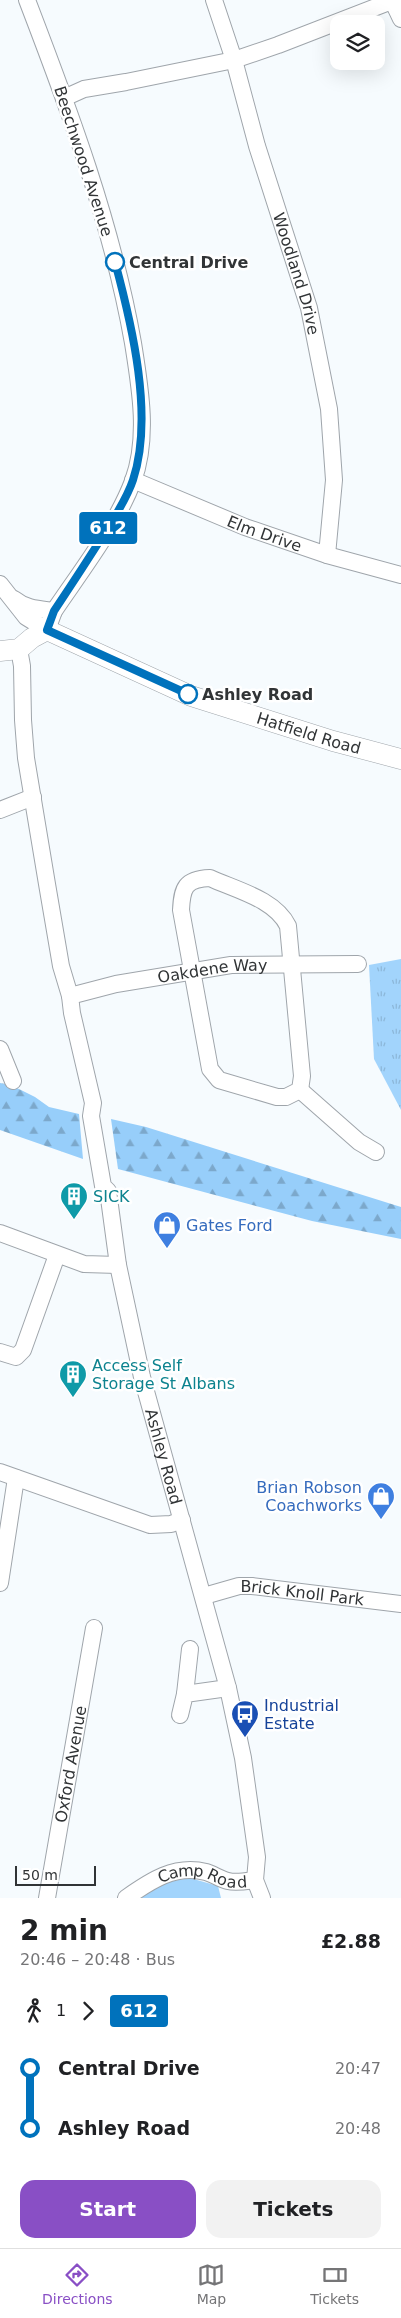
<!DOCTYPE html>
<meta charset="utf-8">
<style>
body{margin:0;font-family:"DejaVu Sans",sans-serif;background:#f2f2f2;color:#202124;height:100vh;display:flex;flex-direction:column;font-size:19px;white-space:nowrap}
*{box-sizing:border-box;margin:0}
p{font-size:16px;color:#757577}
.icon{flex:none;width:28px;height:28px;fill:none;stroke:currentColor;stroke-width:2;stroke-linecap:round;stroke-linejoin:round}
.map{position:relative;height:1898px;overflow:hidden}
.details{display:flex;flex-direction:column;background:#fff;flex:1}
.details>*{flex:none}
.badge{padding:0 10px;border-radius:4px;font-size:18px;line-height:32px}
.fabs{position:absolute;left:330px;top:15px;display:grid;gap:10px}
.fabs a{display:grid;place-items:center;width:55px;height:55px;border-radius:10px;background:#fff;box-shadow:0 5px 20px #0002;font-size:25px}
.scale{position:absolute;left:15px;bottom:12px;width:81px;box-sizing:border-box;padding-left:5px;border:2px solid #313436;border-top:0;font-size:14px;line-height:18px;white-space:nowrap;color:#313436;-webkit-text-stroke:4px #fff;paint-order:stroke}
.map>.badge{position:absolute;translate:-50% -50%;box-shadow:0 0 0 2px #fff}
.legs{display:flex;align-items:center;gap:8px;height:55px;padding:0 20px;font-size:16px}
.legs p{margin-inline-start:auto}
.overview{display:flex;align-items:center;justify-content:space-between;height:85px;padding:0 20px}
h1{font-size:28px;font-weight:600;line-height:38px}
.button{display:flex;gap:10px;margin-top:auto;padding:10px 20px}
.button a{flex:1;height:58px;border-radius:15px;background:#894fc5;color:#fff;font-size:20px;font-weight:600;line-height:58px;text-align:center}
.button a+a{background:#f2f2f2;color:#202124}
ul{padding:0 20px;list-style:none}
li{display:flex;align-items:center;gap:18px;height:60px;font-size:19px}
li i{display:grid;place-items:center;width:8px;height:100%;margin:0 6px;background:currentColor}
li i::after{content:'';width:12px;height:12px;margin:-6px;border:4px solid;border-radius:50%;background:#fff}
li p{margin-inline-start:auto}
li:first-child i{background:linear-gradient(#0000 50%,currentColor 0)}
li:last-child i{background:linear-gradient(currentColor 50%,#0000 0)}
.menu{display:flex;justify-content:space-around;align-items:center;height:70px;border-top:1px solid #e0e0e0;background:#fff;font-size:14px;color:#757577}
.menu a{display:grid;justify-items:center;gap:2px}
.menu .selected{color:#894fc5}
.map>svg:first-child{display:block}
</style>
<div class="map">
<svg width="401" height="1898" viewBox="0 0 401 1898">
<defs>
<pattern id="forest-firs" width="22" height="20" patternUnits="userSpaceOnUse" patternTransform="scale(1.25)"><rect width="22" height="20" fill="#97cefa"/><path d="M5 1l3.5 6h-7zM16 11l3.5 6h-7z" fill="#7ca8cb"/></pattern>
<pattern id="park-tufts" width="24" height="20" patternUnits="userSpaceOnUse" patternTransform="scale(1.25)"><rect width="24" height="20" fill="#a2d4fc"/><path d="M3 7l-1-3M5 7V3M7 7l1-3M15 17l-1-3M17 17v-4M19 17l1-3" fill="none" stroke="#8cb7d9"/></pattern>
</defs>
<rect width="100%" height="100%" fill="#f6fbfe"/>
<polygon fill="#a2d4fc" points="190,1878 218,1886 221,1898 140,1898 167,1882"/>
<g fill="url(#forest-firs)">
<polygon points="0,1083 11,1085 35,1097 49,1107 79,1114 83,1159 0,1130"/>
<polygon points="111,1119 146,1127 401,1207 401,1239 312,1221 118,1169"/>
</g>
<polygon fill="url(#park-tufts)" points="401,959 401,1110 374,1059 369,965"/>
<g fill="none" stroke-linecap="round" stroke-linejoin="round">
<g stroke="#9fa5ab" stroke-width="18">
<g id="minor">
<path id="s1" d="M214,0L234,60L257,146L309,308L329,409L334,480L327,555"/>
<polyline points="392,0 401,19"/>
<polyline points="64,98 84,89 126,82 234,60 278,45 394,0"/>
<path id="s2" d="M133,480L245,527L327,555L401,575"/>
<path d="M0,584L26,617L47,630L54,611C81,571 116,526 133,481C149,438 140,387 133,343C112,224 70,112 27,0"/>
<path d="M14,599C26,609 39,609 54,611"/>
<path id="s3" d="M19,649L22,666L23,720L26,758L47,884L61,966L70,996L72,1013L93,1103L91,1116L103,1186L108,1191L118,1265L142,1377L228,1688L243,1758L257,1857L255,1880L262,1898"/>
<polyline points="0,810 33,797"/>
<path d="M210,878C236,890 275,899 288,926L302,1076L300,1090L286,1097H277L219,1080L210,1069L181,910C182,888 185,879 210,878Z"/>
<path id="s4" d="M70,996L116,984L231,965L358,964"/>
<polyline points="0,1049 13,1081"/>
<polyline points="300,1090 359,1142 376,1152"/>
<polyline points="0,1233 84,1264 118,1265"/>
<polyline points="0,1352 16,1357 23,1350 57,1255"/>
<polyline points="0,1472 150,1525 171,1524 182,1520"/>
<polyline points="0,1583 16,1478"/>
<path id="s5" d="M204,1596L239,1586H252L401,1604"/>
<polyline points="185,1694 190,1649"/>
<polyline points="180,1715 185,1694 228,1688"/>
<path id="s6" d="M47,1898L94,1628"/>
<path id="s7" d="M126,1898C150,1881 175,1864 206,1872C213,1874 220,1879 228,1881C236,1883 247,1881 255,1880"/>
</g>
</g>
<g stroke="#9fa5ab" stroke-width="21">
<g id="major">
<path id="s8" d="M0,651L19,649L32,638L47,630L191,696L333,741L401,759"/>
</g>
</g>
<use href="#minor" stroke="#fff" stroke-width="16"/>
<use href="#major" stroke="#fff" stroke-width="20"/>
</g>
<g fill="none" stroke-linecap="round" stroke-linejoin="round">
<g stroke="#fff" stroke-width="11">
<path id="line-1" d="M115,262C132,325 154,417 133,480C127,498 116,515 106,531C89,558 72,584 54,611L47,630L188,694"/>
</g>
<use href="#line-1" stroke="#0072bc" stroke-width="8"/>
</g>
<defs>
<g id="building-pin" transform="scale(1.4375)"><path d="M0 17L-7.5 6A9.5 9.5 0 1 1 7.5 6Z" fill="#0f9aa8" stroke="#fff"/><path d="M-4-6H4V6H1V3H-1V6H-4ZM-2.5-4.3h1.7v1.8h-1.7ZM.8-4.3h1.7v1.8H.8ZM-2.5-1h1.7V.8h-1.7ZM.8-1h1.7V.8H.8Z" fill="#fff"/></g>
<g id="shop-pin" transform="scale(1.4375)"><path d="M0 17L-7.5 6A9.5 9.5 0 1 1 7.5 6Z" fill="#3f7fe0" stroke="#fff"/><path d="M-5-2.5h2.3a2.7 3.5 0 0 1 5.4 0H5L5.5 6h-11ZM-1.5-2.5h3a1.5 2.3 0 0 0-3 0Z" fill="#fff"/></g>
<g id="bus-pin" transform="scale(1.4375)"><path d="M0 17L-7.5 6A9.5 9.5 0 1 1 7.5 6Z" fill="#1a4fb4" stroke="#fff"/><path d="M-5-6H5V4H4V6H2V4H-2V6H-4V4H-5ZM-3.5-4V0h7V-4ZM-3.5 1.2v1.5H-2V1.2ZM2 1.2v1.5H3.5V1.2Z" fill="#fff"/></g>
</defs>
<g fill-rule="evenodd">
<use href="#building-pin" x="74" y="1196"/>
<use href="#shop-pin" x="167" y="1225"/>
<use href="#building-pin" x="73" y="1374"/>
<use href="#shop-pin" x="381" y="1496"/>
<use href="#bus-pin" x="245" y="1714"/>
</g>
<g fill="#fff" stroke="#0072bc" stroke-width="2.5">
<circle cx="115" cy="262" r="9"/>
<circle cx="188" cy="694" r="9"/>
</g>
<g text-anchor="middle" stroke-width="5" stroke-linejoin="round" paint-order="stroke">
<g font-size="16" fill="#313436" stroke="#fff">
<text transform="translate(84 161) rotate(72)" y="6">Beechwood Avenue</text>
<text dy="6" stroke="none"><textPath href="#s1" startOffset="286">Woodland Drive</textPath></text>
<text dy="6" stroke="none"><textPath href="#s2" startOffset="142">Elm Drive</textPath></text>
<text dy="6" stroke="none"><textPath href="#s8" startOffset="335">Hatfield Road</textPath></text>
<text dy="6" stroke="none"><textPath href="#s4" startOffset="145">Oakdene Way</textPath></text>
<text dy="6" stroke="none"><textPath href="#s3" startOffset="824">Ashley Road</textPath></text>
<text dy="6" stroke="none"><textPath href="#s5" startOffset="100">Brick Knoll Park</textPath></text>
<text dy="6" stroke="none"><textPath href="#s6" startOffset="136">Oxford Avenue</textPath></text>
<text dy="6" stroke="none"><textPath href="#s7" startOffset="84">Camp Road</textPath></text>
</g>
<g font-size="16" font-weight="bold" fill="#313436" stroke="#fff" text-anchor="start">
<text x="129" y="268">Central Drive</text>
<text x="202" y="700">Ashley Road</text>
</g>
<g font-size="16" fill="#0d838f" stroke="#fff" text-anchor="start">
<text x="93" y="1202">SICK</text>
<text x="92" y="1371">Access Self<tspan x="92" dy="18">Storage St Albans</tspan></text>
</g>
<g font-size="16" fill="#366cbe" stroke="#fff" text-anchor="start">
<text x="186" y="1231">Gates Ford</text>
<text x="362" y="1493" text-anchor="end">Brian Robson<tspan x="362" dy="18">Coachworks</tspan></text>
</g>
<g font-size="16" fill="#164399" stroke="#fff" text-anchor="start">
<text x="264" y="1711">Industrial<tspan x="264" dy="18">Estate</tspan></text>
</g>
</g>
</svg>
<div class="fabs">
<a><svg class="icon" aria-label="layers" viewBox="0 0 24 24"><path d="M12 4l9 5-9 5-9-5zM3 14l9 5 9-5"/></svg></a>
</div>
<div class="scale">50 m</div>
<b class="badge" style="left:108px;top:528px;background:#0072bc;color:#fff">612</b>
</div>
<section class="details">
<div class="overview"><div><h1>2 min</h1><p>20:46 – 20:48 · Bus</p></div><b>£2.88</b></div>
<div class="legs"><svg class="icon" aria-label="walk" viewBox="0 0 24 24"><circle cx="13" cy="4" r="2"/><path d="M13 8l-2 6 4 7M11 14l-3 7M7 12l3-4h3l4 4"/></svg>1<svg class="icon" aria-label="forward" viewBox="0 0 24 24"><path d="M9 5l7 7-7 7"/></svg><b class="badge" style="background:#0072bc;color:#fff">612</b></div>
<ul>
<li><i style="color:#0072bc"></i><b>Central Drive</b><p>20:47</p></li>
<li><i style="color:#0072bc"></i><b>Ashley Road</b><p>20:48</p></li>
</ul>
<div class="button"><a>Start</a><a>Tickets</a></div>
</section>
<nav class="menu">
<a class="selected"><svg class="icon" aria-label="directions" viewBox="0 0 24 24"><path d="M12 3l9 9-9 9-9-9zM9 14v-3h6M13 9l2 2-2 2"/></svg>Directions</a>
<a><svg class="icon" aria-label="map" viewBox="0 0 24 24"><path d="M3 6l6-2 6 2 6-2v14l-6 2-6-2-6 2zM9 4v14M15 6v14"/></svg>Map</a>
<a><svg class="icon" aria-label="tickets" viewBox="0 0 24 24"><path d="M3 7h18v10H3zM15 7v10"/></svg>Tickets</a>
</nav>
